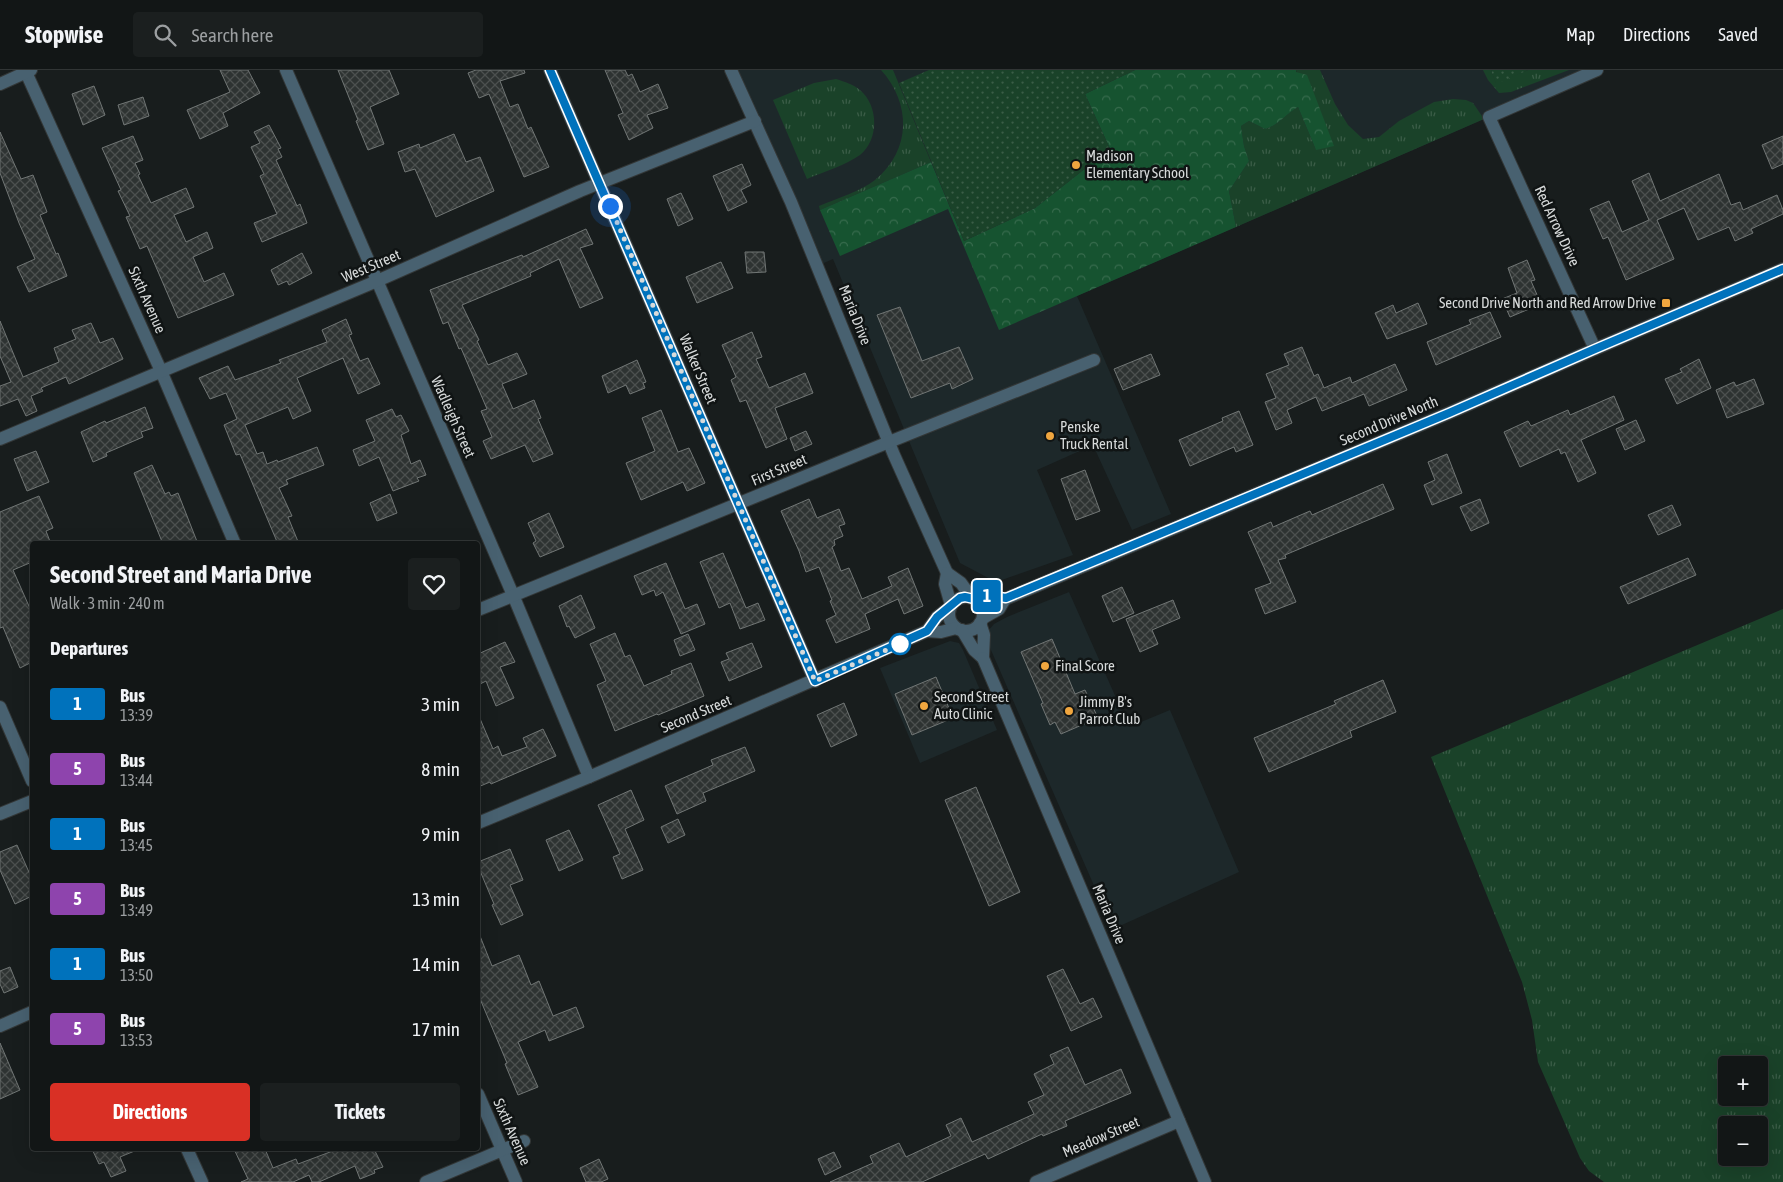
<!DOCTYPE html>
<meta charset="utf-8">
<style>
body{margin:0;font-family:"Asap Condensed",sans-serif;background:#1b1f1f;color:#f1f3f6;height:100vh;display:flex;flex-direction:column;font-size:19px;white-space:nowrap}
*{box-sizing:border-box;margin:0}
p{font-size:16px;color:#9c9fa1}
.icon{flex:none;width:28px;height:28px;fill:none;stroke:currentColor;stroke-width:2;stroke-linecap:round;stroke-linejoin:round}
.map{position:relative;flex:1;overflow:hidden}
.details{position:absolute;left:30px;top:471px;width:450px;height:610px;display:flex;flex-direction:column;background:#121616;border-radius:5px;box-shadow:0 5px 20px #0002,0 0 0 1px #313535}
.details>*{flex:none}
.badge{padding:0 10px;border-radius:4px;font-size:18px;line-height:32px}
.tools{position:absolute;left:1718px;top:986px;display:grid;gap:10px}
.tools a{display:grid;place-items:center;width:50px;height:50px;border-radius:5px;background:#121616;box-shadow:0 5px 20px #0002,0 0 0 1px #313535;font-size:25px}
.you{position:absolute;width:25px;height:25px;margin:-12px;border:4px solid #fff;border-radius:50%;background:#1a73e8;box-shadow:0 0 0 8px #1a73e833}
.map>.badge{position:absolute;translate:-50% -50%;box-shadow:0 0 0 2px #fff}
h2{padding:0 20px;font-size:19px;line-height:45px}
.round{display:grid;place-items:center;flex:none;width:52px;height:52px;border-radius:5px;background:#1b1f1f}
.head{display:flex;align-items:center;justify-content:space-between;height:85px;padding:0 20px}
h1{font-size:24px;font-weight:700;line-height:38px}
.action{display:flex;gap:10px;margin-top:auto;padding:10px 20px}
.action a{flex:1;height:58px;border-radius:5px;background:#d93025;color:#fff;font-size:20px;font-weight:700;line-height:58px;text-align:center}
.action a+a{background:#1b1f1f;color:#f1f3f6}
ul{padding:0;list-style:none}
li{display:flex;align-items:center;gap:15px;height:65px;padding:0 20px}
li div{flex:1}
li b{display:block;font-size:19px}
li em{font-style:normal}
li .badge{min-width:55px;font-weight:700;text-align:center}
header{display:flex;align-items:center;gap:30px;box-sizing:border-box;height:70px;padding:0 25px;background:#121616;border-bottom:1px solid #313535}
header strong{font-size:24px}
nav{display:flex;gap:28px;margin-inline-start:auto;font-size:18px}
.search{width:350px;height:45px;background:#1b1f1f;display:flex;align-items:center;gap:12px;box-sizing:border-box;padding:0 18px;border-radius:5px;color:#9c9fa1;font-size:19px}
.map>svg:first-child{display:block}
</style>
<header>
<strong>Stopwise</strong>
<div class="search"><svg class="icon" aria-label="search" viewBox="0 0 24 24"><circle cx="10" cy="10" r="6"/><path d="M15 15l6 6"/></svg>Search here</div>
<nav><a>Map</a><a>Directions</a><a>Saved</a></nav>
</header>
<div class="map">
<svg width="1783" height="1112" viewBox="0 0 1783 1112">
<defs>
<pattern id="grass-tufts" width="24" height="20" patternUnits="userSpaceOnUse" patternTransform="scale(1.25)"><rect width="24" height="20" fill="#1a4229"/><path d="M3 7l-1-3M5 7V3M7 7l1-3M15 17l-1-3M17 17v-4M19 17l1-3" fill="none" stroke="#3b5d47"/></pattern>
<pattern id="forest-crowns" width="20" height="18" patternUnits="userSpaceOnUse" patternTransform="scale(1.25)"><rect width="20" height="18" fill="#165330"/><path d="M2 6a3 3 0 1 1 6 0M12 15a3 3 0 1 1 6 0" fill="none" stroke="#376b4d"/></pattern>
<pattern id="park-dots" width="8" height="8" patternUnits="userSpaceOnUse" patternTransform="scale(1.25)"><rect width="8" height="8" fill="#1a4229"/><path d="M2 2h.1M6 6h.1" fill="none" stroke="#3b5d47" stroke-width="1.8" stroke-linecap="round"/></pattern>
<pattern id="building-cross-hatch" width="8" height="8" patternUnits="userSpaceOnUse" patternTransform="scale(1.25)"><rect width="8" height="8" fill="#2e3332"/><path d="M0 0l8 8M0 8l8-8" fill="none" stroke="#4c504f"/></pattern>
</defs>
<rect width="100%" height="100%" fill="#181d1d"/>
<g fill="#1d282a">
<polygon points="731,0 1597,0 1077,226 1171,444 1132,460 1093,375 1037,400 1073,485 996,512 960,493 833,189 817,196"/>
<polygon points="1069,522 1129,657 1170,640 1239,802 1113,859 987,571 987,562 994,554 1007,547"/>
<polygon points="950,571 959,573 963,580 997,660 920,693 880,598"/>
</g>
<g fill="url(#grass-tufts)" fill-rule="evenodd">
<path d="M881,0H893L931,92L820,140L819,136C836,129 861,121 875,110C912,80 911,33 881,0Z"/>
<path d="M1296,0H1320L1335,34L1348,55L1363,69L1379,67L1399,51L1434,32L1453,29L1466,30L1473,33L1484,49L1236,157L1229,121L1249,91L1244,76L1241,56L1249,51L1265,59C1279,55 1286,44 1298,37L1316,80Z"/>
<polygon points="1483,0 1491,0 1496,13 1528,0 1569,0 1511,22 1499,23 1488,10"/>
<path d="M836,9C845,12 853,14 860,20C879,36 879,70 860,85C846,95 823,102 807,109L773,30L814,13Z"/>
<path d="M1783,539V1112H1604L1589,1101L1580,1088L1538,992L1532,950L1522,912L1431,687ZM1726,995H1759V1028H1726ZM1726,1055H1759V1088H1726Z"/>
</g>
<path fill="url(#forest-crowns)" d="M1135,0H1296V2L1307,5L1334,76L1316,80L1298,37C1286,44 1279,55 1265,59L1249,51L1241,56L1244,76L1249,91L1229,121L1236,157L999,260L948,139L840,186L820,140L931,92L964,171L1035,138L1110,79L1085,24Z"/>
<g fill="url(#park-dots)">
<polygon points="929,0 1135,0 1085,24 1110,79 1035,138 964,171 899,13"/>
<polygon points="1491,0 1528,0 1496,14"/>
</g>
<g fill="url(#building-cross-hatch)" stroke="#717675">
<polygon points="220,0 248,0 260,23 223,43 228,56 200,69 187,40 230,22"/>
<polygon points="338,0 389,0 399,24 370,37 384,74 368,80 356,51 358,50"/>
<polygon points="476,0 524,0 525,3 500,11 510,37 518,34 528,59 531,57 549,97 524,107 489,24 479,28 468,3"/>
<polygon points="605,0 625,0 628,6 632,4 640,22 658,14 668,38 647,45 653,58 629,70 618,45 623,43"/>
<polygon points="94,16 105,45 83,55 72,24"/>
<polygon points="143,27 149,46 124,55 118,35"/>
<polygon points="269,55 281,78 278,79 282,87 276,90 297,136 300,134 307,153 262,172 254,153 277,144 260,106 264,104 251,77 260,73 254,62"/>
<polygon points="0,62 21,109 33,105 47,142 40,145 56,184 58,183 67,206 29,222 17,197 35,189 19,153 0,103"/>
<polygon points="454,64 466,92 480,87 494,121 436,147 415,99 405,102 398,82 419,74 420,78"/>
<polygon points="133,66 143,90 135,93 140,104 138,105 151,133 186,118 194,137 174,145 186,172 207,162 213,178 193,187 204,212 224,203 234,225 178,248 147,176 140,179 126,147 130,146 118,121 121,120 102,78"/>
<polygon points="1783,66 1783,94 1772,99 1762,75"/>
<polygon points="742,94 751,115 741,120 747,132 728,141 713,106"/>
<polygon points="1649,103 1660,131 1719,104 1731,135 1740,132 1743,140 1777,125 1783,140 1783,144 1751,159 1753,163 1735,171 1729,157 1698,170 1684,138 1657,150 1674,189 1626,210 1608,167 1603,169 1590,139 1609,131 1622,162 1649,150 1632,111"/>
<polygon points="681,123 693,149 678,156 667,129"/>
<polygon points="586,159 593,174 580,178 603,228 580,238 559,189 530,203 531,206 462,235 479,270 477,271 488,295 517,283 527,304 502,314 513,339 534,330 541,348 538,349 553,384 533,392 525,375 491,389 483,371 492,367 481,341 487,339 461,278 459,279 448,252 443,254 430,220 522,185 523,187"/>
<polygon points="745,182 764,182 766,202 747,203"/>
<polygon points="302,183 312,203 289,215 287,211 278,215 271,200"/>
<polygon points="1527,190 1535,210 1531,211 1541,234 1510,247 1502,229 1517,223 1508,198"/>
<polygon points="721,192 733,218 697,233 686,207"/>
<polygon points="1418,233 1427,254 1387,269 1375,243 1393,235 1396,243"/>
<polygon points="900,237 922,291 959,277 973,309 952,319 950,313 911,328 877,245"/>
<polygon points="1490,242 1501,267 1436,295 1427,272 1471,254 1469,250"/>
<polygon points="346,249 352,264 349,265 360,291 368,288 380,314 358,324 343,288 297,308 311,341 293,349 288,337 245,355 257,384 263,382 267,394 277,390 278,392 317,377 324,395 286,410 288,414 279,418 292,446 288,447 299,474 278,474 240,384 236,385 224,355 237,349 226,323 210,329 199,308 228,296 235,310 281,293 279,290 327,272 322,260"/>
<polygon points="0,251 23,307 59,292 54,278 76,269 72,260 91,253 100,273 113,268 123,289 69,314 66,307 41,318 43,321 31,326 37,341 26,346 18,329 0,336 0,316 11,312 0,286"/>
<polygon points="752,262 762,287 756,289 769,318 805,303 813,323 775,338 787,369 766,378 746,330 740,332 731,310 736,307 722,275"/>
<polygon points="1302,277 1314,306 1318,304 1324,318 1350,307 1352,313 1395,294 1407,320 1369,336 1364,324 1322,341 1316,327 1287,340 1292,353 1276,360 1265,332 1276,328 1266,304 1289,295 1284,284"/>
<polygon points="1151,284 1160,305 1123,320 1114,299"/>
<polygon points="1699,289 1711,318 1677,334 1665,309 1682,302 1680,299"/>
<polygon points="637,290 646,312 643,313 645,318 630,324 626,315 608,323 602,306"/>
<polygon points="1754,309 1764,334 1727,348 1716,320 1734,312 1736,316"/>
<polygon points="1614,326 1624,350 1581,370 1596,403 1578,412 1565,382 1561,384 1559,379 1520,397 1504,362 1528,351 1531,356 1568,340 1570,345"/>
<polygon points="145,337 153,358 141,362 143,367 106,383 107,386 93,392 81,362 105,351 106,353"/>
<polygon points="392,339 396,347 401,345 409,361 401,365 411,394 420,390 426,405 417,408 419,411 393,421 379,387 359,396 353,380 375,371 366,350"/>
<polygon points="661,340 678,382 689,378 705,413 687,421 683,412 641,430 626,393 655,381 642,348"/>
<polygon points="1239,341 1253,375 1236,382 1234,377 1190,396 1179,370 1223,351 1222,348"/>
<polygon points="1636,350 1645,371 1625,380 1616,359"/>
<polygon points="806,361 812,374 795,381 790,368"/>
<polygon points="36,381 49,412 27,421 14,389"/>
<polygon points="1447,384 1462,423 1432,435 1424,415 1435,410 1428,392"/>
<polygon points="152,395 165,424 169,422 171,426 178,423 198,474 163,474 134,403"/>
<polygon points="1085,400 1100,441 1076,450 1061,409"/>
<polygon points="1383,414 1394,439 1285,485 1286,488 1278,490 1296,532 1265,544 1255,519 1271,513 1248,462 1271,452 1273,457 1310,441 1312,445"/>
<polygon points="390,424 397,443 377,451 370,433"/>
<polygon points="39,426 53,458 46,461 51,474 32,474 32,492 13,500 32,543 32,592 20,598 3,557 0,558 0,442"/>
<polygon points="809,429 817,448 839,439 845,454 839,456 843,466 834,470 835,475 832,477 841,501 849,498 862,529 892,516 888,507 908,498 923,536 904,544 898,529 865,544 870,559 836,573 826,550 836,545 830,531 832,530 819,497 806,502 799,481 781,441"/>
<polygon points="1480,429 1489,453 1471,461 1460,437"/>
<polygon points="1672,435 1681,455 1658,465 1648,445"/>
<polygon points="549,443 564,477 540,487 533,473 536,471 528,453"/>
<polygon points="723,483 746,538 758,533 765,550 740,559 730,533 719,538 700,492"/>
<polygon points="1688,488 1696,505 1628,534 1620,517"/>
<polygon points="666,493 685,539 697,534 705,554 681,564 663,522 656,526 654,520 642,525 634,506"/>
<polygon points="1122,517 1134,543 1113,552 1102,526"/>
<polygon points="581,525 595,558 575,568 569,556 567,557 559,536"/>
<polygon points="1173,530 1180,548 1152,560 1158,574 1140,582 1126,549"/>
<polygon points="615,563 625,587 630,585 644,616 672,604 671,601 691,593 704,626 658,645 657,644 615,661 597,615 606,611 590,574"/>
<polygon points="688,564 695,580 680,586 674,570"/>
<polygon points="1052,569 1075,624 1085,620 1098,648 1061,664 1055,652 1050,655 1041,634 1043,633 1021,582"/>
<polygon points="505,572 515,592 500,597 514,628 496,636 486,611 478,615 478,584"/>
<polygon points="752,573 762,597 729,611 721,592 729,589 726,583"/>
<polygon points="936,607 953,648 912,665 895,624"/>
<polygon points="1383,610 1396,642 1350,661 1352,667 1269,702 1254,668 1336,634 1334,631"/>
<polygon points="844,633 857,665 831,677 817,645"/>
<polygon points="478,644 493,679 498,676 502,686 527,677 523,668 543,659 556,686 491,714 490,712 478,717"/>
<polygon points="745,677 755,701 703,723 706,731 677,744 665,716 713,695 711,690"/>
<polygon points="976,717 1020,822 989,836 945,730"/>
<polygon points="631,720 644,750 625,759 643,800 622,809 613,787 620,784 598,735"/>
<polygon points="678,749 685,765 668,773 661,757"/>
<polygon points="569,760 583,790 559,801 546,770"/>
<polygon points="17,775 32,809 32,826 15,834 0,800 0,782"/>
<polygon points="510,779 523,810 510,815 523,845 501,855 492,835 494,834 478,796 478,792"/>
<polygon points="478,861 492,896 519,885 531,915 539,911 553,946 576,937 584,957 549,971 545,960 518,972 538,1017 518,1025 505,994 507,993 478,924"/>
<polygon points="10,897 18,917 4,923 0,914 0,901"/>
<polygon points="1063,899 1080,934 1093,928 1102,947 1071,961 1047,906"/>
<polygon points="0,973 20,1020 0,1029"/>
<polygon points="1068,977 1085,1015 1121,999 1131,1023 1065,1051 1067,1056 1043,1066 1042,1064 988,1089 985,1084 922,1112 830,1112 873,1093 870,1086 899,1073 906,1087 951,1066 946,1055 961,1048 972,1072 1034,1044 1028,1032 1044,1025 1034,1004 1054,994 1050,985"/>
<polygon points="92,1079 136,1079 137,1080 120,1087 126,1101 111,1107 104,1092 99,1094"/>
<polygon points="234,1079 265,1079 273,1098 296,1089 298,1094 338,1079 374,1079 383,1097 374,1100 375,1103 360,1109 355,1096 319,1112 312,1112 309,1105 293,1112 241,1112 248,1109"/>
<polygon points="834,1082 841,1097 825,1105 818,1089"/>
<polygon points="599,1089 608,1109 601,1112 586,1112 580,1098"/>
</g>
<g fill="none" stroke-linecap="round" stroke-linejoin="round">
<g stroke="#333737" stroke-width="14">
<g id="minor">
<polyline points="25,0 161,301 235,474"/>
<polyline points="286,0 513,525 589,707"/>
<polyline points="550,0 815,611"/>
<polyline points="731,0 791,132 894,385 947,503"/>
<polyline points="0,14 31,0"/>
<polyline points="1595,279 1489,47 1597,0"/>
<polyline points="0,369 377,211 580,121 755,51"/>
<polyline points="478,540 889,372 1094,290"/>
<polyline points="0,637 32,711"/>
<polyline points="0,744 32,731"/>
<polyline points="478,1024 516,1112"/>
<polyline points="187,1079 202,1112"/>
<polyline points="426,1112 524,1071"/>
<polyline points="1036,1112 1179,1051"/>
</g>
</g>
<g stroke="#333737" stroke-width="14">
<g id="tertiary">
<circle cx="966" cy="544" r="17"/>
<polyline points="974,529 993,526 1005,529"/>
<polyline points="1005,529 1449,343 1595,279 1783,199"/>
<polyline points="951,535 945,514 947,503 961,513 971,527"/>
<polyline points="950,537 937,547 927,561 941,562 956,558"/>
<polyline points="983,548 999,539 1005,529"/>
<polyline points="962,560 974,580 983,588 984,565 980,553"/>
<polyline points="983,588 1205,1112"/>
<polyline points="478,753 589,707 927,561"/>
<polyline points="0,956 32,942"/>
</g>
</g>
<use href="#minor" stroke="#486170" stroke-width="12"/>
<use href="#tertiary" stroke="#486170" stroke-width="12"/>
</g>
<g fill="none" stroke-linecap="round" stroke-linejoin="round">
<g stroke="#fff" stroke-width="11">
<polyline id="line" points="550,0 815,611 927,561 937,547 960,528 965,527 974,529 993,526 1006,528 1449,343 1595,279 1783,199"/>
</g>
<use href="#line" stroke="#0072bc" stroke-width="8"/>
<polyline stroke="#d7dada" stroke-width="5" stroke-dasharray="0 9" points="610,136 815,611 900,574"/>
</g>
<g fill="#f0a63f" stroke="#101414" stroke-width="2">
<circle cx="1076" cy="95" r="5"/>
<rect x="1661" y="228" width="10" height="10" rx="2.5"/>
<circle cx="1050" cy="366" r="5"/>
<circle cx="1045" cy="596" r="5"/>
<circle cx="924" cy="636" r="5"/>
<circle cx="1069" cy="641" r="5"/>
</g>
<circle fill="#fff" stroke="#0072bc" stroke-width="2.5" cx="900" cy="574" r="10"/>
<g text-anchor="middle" stroke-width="5" stroke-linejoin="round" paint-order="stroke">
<g font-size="15" fill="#d7dada" stroke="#101414" text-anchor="start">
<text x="1086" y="91">Madison<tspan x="1086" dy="17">Elementary School</tspan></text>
<text x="1656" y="238" text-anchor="end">Second Drive North and Red Arrow Drive</text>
<text x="1060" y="362">Penske<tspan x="1060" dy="17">Truck Rental</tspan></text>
<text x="1055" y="601">Final Score</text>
<text x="934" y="632">Second Street<tspan x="934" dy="17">Auto Clinic</tspan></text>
<text x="1079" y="637">Jimmy B's<tspan x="1079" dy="17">Parrot Club</tspan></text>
</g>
<g font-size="15" fill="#d7dada" stroke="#101414">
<text transform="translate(1557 156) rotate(65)" y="5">Red Arrow Drive</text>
<text transform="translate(371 196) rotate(-23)" y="5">West Street</text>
<text transform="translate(147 230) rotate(66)" y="5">Sixth Avenue</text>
<text transform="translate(855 245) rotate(68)" y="5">Maria Drive</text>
<text transform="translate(698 299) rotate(67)" y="5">Walker Street</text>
<text transform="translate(453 347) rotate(66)" y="5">Wadleigh Street</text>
<text transform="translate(1389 351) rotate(-23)" y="5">Second Drive North</text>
<text transform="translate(779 400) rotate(-23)" y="5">First Street</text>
<text transform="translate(696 644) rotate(-23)" y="5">Second Street</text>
<text transform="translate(1109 844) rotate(67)" y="5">Maria Drive</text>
<text transform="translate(512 1062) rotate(66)" y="5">Sixth Avenue</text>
<text transform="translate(1101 1067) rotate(-23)" y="5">Meadow Street</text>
</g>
</g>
</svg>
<div class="tools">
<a>+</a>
<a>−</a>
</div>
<div class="you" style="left:610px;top:136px"></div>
<b class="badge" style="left:987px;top:526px;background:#0072bc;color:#fff">1</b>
<section class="details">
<div class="head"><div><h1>Second Street and Maria Drive</h1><p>Walk · 3 min · 240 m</p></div><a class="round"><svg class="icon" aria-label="heart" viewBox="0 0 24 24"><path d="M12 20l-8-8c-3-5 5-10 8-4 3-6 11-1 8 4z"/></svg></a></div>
<h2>Departures</h2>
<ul>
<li><span class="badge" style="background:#0072bc;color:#fff">1</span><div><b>Bus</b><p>13:39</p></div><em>3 min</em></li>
<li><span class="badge" style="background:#8e44ad;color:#fff">5</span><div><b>Bus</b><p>13:44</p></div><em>8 min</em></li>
<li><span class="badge" style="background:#0072bc;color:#fff">1</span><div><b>Bus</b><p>13:45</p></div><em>9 min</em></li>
<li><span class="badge" style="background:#8e44ad;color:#fff">5</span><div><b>Bus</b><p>13:49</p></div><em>13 min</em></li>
<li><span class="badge" style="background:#0072bc;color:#fff">1</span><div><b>Bus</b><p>13:50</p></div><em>14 min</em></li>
<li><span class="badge" style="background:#8e44ad;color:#fff">5</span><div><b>Bus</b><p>13:53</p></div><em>17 min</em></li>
</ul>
<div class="action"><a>Directions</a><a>Tickets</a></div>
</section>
</div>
